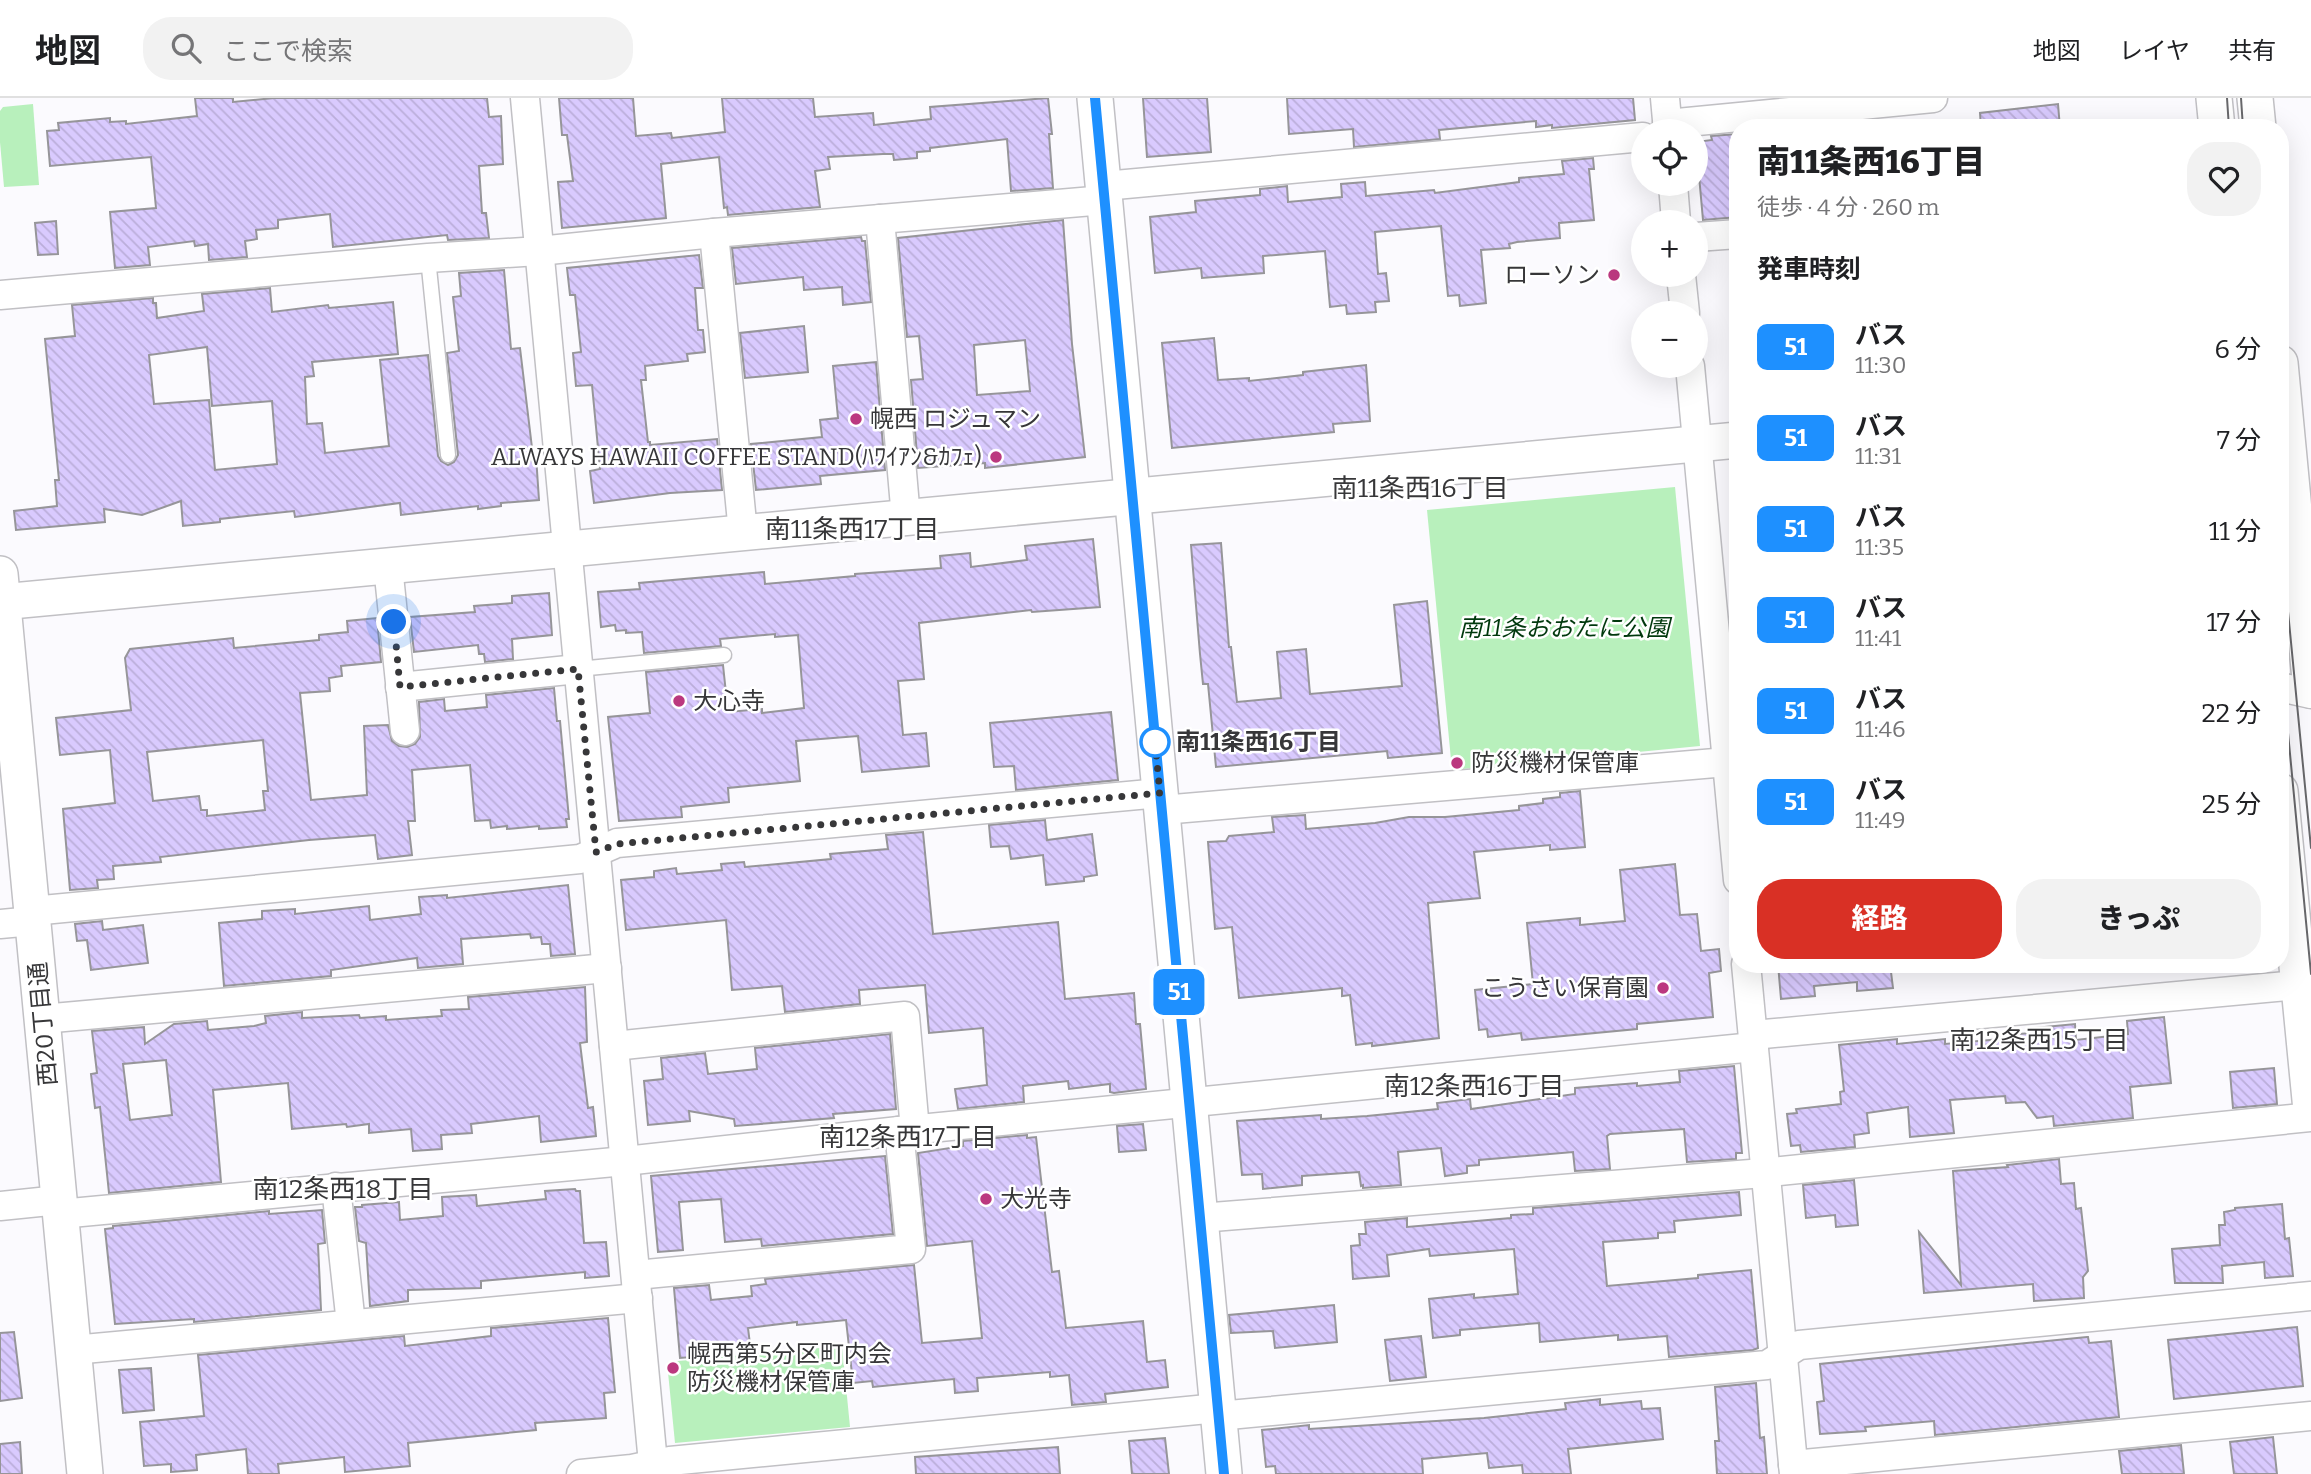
<!DOCTYPE html>
<html lang="ja">
<meta charset="utf-8">
<style>
body{margin:0;font-family:Bitter,"Noto Sans JP",serif;background:#f2f2f2;color:#202124;height:100vh;display:flex;flex-direction:column;font-size:26px;white-space:nowrap}
*{box-sizing:border-box;margin:0}
p{font-size:23px;color:#757577}
.icon{flex:none;width:38px;height:38px;fill:none;stroke:currentColor;stroke-width:2;stroke-linecap:round;stroke-linejoin:round}
.map{position:relative;flex:1;overflow:hidden}
.drawer{position:absolute;left:1729px;top:21px;width:560px;height:854px;display:flex;flex-direction:column;background:#fff;border-radius:28px;box-shadow:0 7px 28px #0002}
.drawer>*{flex:none}
.badge{padding:0 14px;border-radius:10px;font-size:24px;line-height:46px}
.buttons{position:absolute;left:1631px;top:21px;display:grid;gap:14px}
.buttons a{display:grid;place-items:center;width:77px;height:77px;border-radius:50%;background:#fff;box-shadow:0 7px 28px #0002;font-size:35px}
.you{position:absolute;width:35px;height:35px;margin:-18px;border:5px solid #fff;border-radius:50%;background:#1a73e8;box-shadow:0 0 0 10px #1a73e833}
.map>.badge{position:absolute;translate:-50% -50%;box-shadow:0 0 0 4px #fff}
h2{padding:0 28px;font-size:26px;line-height:63px}
.round{display:grid;place-items:center;flex:none;width:74px;height:74px;border-radius:28px;background:#f2f2f2}
.head{display:flex;align-items:center;justify-content:space-between;height:119px;padding:0 28px}
h1{font-size:33px;font-weight:800;line-height:52px}
.button{display:flex;gap:14px;margin-top:auto;padding:14px 28px}
.button a{flex:1;height:80px;border-radius:28px;background:#d93025;color:#fff;font-size:28px;font-weight:800;line-height:80px;text-align:center}
.button a+a{background:#f2f2f2;color:#202124}
ul{padding:0;list-style:none}
li{display:flex;align-items:center;gap:21px;height:91px;padding:0 28px}
li div{flex:1}
li b{display:block;font-size:26px}
li em{font-style:normal}
li .badge{min-width:77px;font-weight:700;text-align:center}
header{display:flex;align-items:center;gap:42px;box-sizing:border-box;height:98px;padding:0 35px;background:#fff;border-bottom:2px solid #e0e0e0}
header strong{font-size:33px}
nav{display:flex;gap:38px;margin-inline-start:auto;font-size:24px}
.search{width:490px;height:63px;background:#f2f2f2;display:flex;align-items:center;gap:18px;box-sizing:border-box;padding:0 24px;border-radius:28px;color:#757577;font-size:26px}
.map>svg:first-child{display:block}
</style>
<header>
<strong>地図</strong>
<div class="search"><svg class="icon" aria-label="search" viewBox="0 0 24 24"><circle cx="10" cy="10" r="6"/><path d="M15 15l6 6"/></svg>ここで検索</div>
<nav><a>地図</a><a>レイヤ</a><a>共有</a></nav>
</header>
<div class="map">
<svg width="2311" height="1376" viewBox="0 0 2311 1376">
<defs>
<pattern id="building-back-hatch" width="6" height="6" patternUnits="userSpaceOnUse" patternTransform="scale(1.75)"><rect width="6" height="6" fill="#d9cafe"/><path d="M-1 5l2 2M0 0l6 6M5-1l2 2" fill="none" stroke="#bbaeda"/></pattern>
</defs>
<rect width="100%" height="100%" fill="#fbfafe"/>
<g fill="#b8f0bc">
<polygon points="33,6 39,87 4,89 0,44 0,13 3,9"/>
<polygon points="1675,389 1700,648 1452,672 1427,412"/>
<polygon points="842,1248 850,1329 675,1345 667,1264"/>
</g>
<g fill="url(#building-back-hatch)" stroke="#969599" stroke-width="2" fill-rule="evenodd">
<polygon points="195,0 233,0 233,4 274,0 487,0 489,19 501,18 503,66 479,68 482,115 486,115 489,140 448,142 447,137 333,149 330,116 278,122 278,130 256,132 257,141 245,143 247,159 209,162 208,146 195,148 194,143 148,149 150,167 115,170 110,114 156,110 151,59 50,68 47,33 59,32 58,25 110,20 110,24 126,23 126,26 197,18"/>
<polygon points="559,0 633,0 636,38 671,35 672,40 725,34 722,0 813,0 815,19 873,15 874,27 931,21 930,9 1048,0 1052,36 1049,36 1053,90 1011,93 1007,41 930,50 930,53 917,54 917,60 894,62 893,56 883,56 828,59 830,71 815,73 820,109 728,117 727,109 724,110 719,59 661,66 666,120 562,130 558,84 573,83 567,37 562,37"/>
<polygon points="1143,0 1207,0 1211,54 1147,59"/>
<polygon points="1287,0 1633,0 1635,22 1552,30 1552,27 1536,29 1536,23 1439,32 1440,41 1354,49 1353,31 1289,36"/>
<polygon points="2058,6 2060,30 1981,30 1980,15"/>
<polygon points="1738,36 1738,119 1703,122 1696,44 1712,42 1711,38"/>
<polygon points="1593,60 1594,71 1589,71 1594,122 1559,125 1560,140 1517,144 1509,146 1510,150 1481,152 1486,205 1460,208 1459,197 1448,198 1441,128 1375,134 1378,176 1386,175 1389,203 1375,204 1376,214 1347,216 1346,207 1330,209 1325,153 1263,158 1264,175 1202,180 1201,170 1155,175 1150,119 1196,114 1195,103 1260,97 1260,91 1287,88 1288,104 1342,99 1341,86 1365,84 1366,98 1434,92 1435,95 1519,84 1519,80 1564,76 1562,63"/>
<path d="M1063,122L1072,246L1085,359L985,370V365L918,370L911,282L923,281L919,238L907,239L898,140ZM1025,242L1030,293L977,297L974,247Z"/>
<polygon points="56,123 58,156 38,157 35,125"/>
<polygon points="861,139 862,143 865,143 871,204 843,207 842,189 804,192 803,179 736,186 732,150"/>
<polygon points="699,157 703,190 695,190 698,232 703,232 705,254 687,256 688,263 645,268 646,282 641,282 648,344 650,344 650,347 717,341 722,392 670,395 594,405 590,373 600,371 592,287 576,288 573,255 581,254 575,197 570,197 567,170"/>
<path d="M504,172L511,251L520,250L533,358H536L539,402L501,405V408L478,411V408L401,417L400,405L295,419L294,413L220,421V424L183,428L181,403L142,417L104,411L105,424L16,432L14,413L57,408L55,382H59L45,241L75,238L72,207L153,200V205H156L157,220L204,213L202,196L270,190L272,214L328,207L329,210L393,204L398,256L312,264L314,278L305,279L307,326L322,325L325,355L389,348L380,262L428,257L438,358L441,363L448,367L454,364L458,357L447,255L459,253L453,199L461,198L459,175ZM207,249L212,308L272,303L277,366L215,372L209,302L154,306L149,257Z"/>
<polygon points="804,228 808,274 745,280 740,235"/>
<polygon points="1214,240 1218,282 1249,280 1249,283 1303,277 1303,274 1366,267 1370,323 1333,326 1334,334 1172,350 1162,245"/>
<polygon points="876,264 885,372 820,378 821,386 756,392 751,346 822,339 820,322 838,320 833,268"/>
<polygon points="1093,441 1100,509 1032,514 1031,512 919,525 924,581 898,583 903,637 926,635 929,668 862,674 858,638 796,643 800,683 728,690 729,704 681,709 682,719 619,723 608,619 650,615 646,574 723,567 728,614 762,611 762,615 804,610 798,537 775,539 775,536 720,541 721,548 644,555 642,534 626,535 626,532 616,533 615,527 601,529 598,494 640,491 639,485 764,474 765,486 855,478 855,476 941,470 940,458 970,455 971,469 1027,462 1025,448"/>
<polygon points="1221,445 1229,549 1231,549 1237,604 1281,600 1277,554 1306,551 1310,596 1402,588 1394,507 1427,503 1442,655 1388,660 1387,653 1216,669 1208,586 1203,586 1200,556 1191,447"/>
<polygon points="549,495 552,537 512,541 513,561 485,564 484,556 479,556 478,547 414,554 410,519 475,514 474,508 512,505 512,498"/>
<path d="M377,520L381,564L341,568L342,578L329,580L330,593L300,595L311,702L367,697L364,628L388,627L392,643L399,648L407,649L415,646L420,639L419,604L444,601L445,613L487,609L486,597L554,590L557,623H560L569,721H566L567,729L539,731V728L507,731V728L491,730L490,722L475,723L470,667L412,672L415,723H408L412,757L378,761L375,737L309,742L160,759L161,764L113,768L114,781L97,782L98,790L70,792L63,711L115,705L110,652L60,657L56,620L131,612L125,560L130,551L233,540L234,550L319,542V537L348,534L347,523ZM263,642L268,693H263L265,712L207,718V712H201L199,698L153,703L147,654Z"/>
<polygon points="1111,614 1118,682 1016,692 1014,668 994,669 990,625"/>
<polygon points="1580,693 1585,749 1550,752 1550,747 1474,754 1480,800 1428,805 1439,940 1372,948 1372,945 1356,947 1350,897 1342,898 1342,890 1239,900 1232,829 1215,831 1208,744 1226,743 1229,738 1274,734 1272,719 1305,717 1306,731 1375,725 1409,719 1445,719 1519,712 1519,708 1543,705 1543,701 1560,699 1560,695"/>
<polygon points="1045,722 1047,742 1092,736 1097,777 1084,779 1084,783 1046,787 1043,757 1011,761 1009,748 991,749 989,727"/>
<polygon points="923,734 933,836 1058,824 1065,901 1134,895 1136,926 1140,926 1146,991 1114,995 1110,994 1110,986 1069,991 1068,983 1023,988 1024,1004 958,1011 955,991 987,987 983,930 929,935 925,887 859,892 860,906 785,914 782,888 732,892 726,822 626,832 621,782 654,779 654,773 676,770 677,776 722,772 721,766 744,764 745,769 831,761 830,756 888,751 886,737"/>
<polygon points="1675,766 1680,817 1697,816 1701,853 1719,851 1721,873 1709,875 1713,919 1637,926 1637,931 1522,942 1521,935 1488,939 1487,931 1479,932 1475,892 1533,886 1527,825 1580,820 1580,827 1625,823 1620,772"/>
<polygon points="568,787 575,856 551,858 550,846 542,846 541,839 531,840 530,836 461,841 463,866 418,870 417,860 331,872 331,878 224,888 219,825 262,821 262,813 295,811 295,816 369,808 370,822 421,816 419,799 447,797 447,800"/>
<polygon points="102,823 103,832 143,827 148,865 91,872 87,842 77,843 75,826"/>
<polygon points="1778,866 1890,866 1893,890 1857,893 1857,884 1814,888 1815,898 1781,901"/>
<path d="M585,889L587,944L580,945L588,1010L593,1009L596,1038L541,1044L539,1018L471,1026L472,1035L441,1037L442,1051L413,1053L411,1031L369,1035V1026L347,1029L346,1026L292,1031L288,985L213,992L221,1084L109,1095L100,1009L95,1010L91,976L97,975L92,933L144,929L145,946L174,926L207,923L208,932L254,928L266,925L265,918L302,914V920L359,917L360,920L386,918V922L442,918L441,912L469,911L468,899ZM166,962L172,1017L130,1022L123,966Z"/>
<polygon points="2164,919 2171,985 2130,989 2133,1020 2054,1028 2053,1018 2037,1020 2025,1004 2006,1005 2005,998 1950,1002 1954,1035 1910,1039 1908,1009 1867,1015 1869,1035 1854,1037 1855,1049 1801,1054 1800,1047 1791,1048 1787,1016 1797,1015 1796,1011 1841,1006 1840,994 1844,993 1839,947 1897,941 1897,946 1945,941 1945,946 2001,941 2001,937 2035,935 2035,930 2075,926 2076,942 2128,936 2127,923"/>
<polygon points="890,936 896,1011 833,1016 834,1020 735,1028 734,1021 689,1013 690,1023 648,1027 644,983 663,981 661,960 705,955 708,976 757,971 755,950"/>
<polygon points="1734,968 1742,1055 1736,1055 1736,1061 1687,1064 1684,1031 1610,1036 1607,1038 1610,1071 1575,1073 1573,1054 1479,1062 1479,1067 1467,1068 1467,1075 1445,1078 1441,1050 1398,1054 1401,1087 1363,1090 1363,1087 1361,1088 1359,1074 1302,1078 1302,1087 1263,1091 1262,1076 1242,1077 1237,1023 1321,1017 1321,1021 1367,1018 1438,1011 1437,1005 1470,1001 1471,1011 1575,996 1575,990 1637,985 1637,988 1680,984 1679,973"/>
<polygon points="2274,970 2277,1006 2233,1010 2230,974"/>
<polygon points="1143,1026 1146,1052 1119,1054 1117,1028"/>
<polygon points="1027,1037 1027,1040 1036,1039 1052,1174 1059,1173 1066,1230 1143,1223 1147,1264 1165,1262 1168,1289 1105,1296 1106,1304 1072,1307 1069,1277 1050,1279 1050,1274 977,1280 978,1293 955,1295 954,1281 873,1289 872,1283 853,1285 846,1222 797,1227 797,1224 748,1230 750,1246 714,1250 715,1257 680,1260 674,1190 709,1187 711,1202 752,1198 751,1188 766,1186 765,1181 914,1167 922,1245 982,1240 972,1143 927,1148 918,1055 963,1048 963,1043"/>
<polygon points="885,1058 893,1136 762,1148 761,1141 725,1144 721,1101 679,1104 683,1152 658,1154 651,1078"/>
<polygon points="2059,1061 2061,1086 2074,1085 2076,1111 2081,1110 2088,1173 2083,1179 2084,1200 2034,1203 2033,1186 1924,1195 1919,1134 1961,1187 1953,1073 2008,1069 2007,1067"/>
<polygon points="1854,1082 1858,1127 1836,1129 1835,1117 1806,1120 1803,1087"/>
<polygon points="575,1091 576,1093 580,1093 584,1145 606,1144 609,1178 585,1180 585,1174 481,1183 481,1190 408,1192 408,1203 370,1208 366,1145 359,1143 355,1109 362,1109 362,1107 399,1104 400,1122 443,1118 442,1099 476,1097 477,1108 546,1101 545,1093"/>
<polygon points="1739,1094 1741,1117 1674,1123 1675,1134 1658,1135 1658,1140 1603,1144 1607,1188 1698,1180 1698,1177 1751,1172 1758,1250 1753,1252 1669,1259 1667,1238 1618,1242 1618,1237 1540,1244 1539,1225 1460,1232 1460,1237 1433,1240 1429,1201 1474,1196 1474,1200 1518,1196 1514,1151 1430,1158 1429,1151 1387,1157 1389,1178 1353,1181 1351,1148 1360,1147 1359,1136 1366,1136 1365,1124 1407,1120 1407,1129 1511,1120 1511,1117 1533,1116 1533,1110"/>
<polygon points="2282,1106 2285,1141 2289,1140 2293,1178 2265,1180 2264,1164 2222,1168 2223,1185 2175,1185 2172,1151 2220,1147 2219,1127 2225,1127 2224,1114 2235,1112 2235,1110"/>
<polygon points="322,1112 325,1145 318,1146 321,1212 194,1224 194,1221 115,1226 105,1131 113,1130 113,1128 269,1113 269,1116"/>
<polygon points="1334,1207 1337,1244 1275,1250 1273,1233 1231,1235 1229,1217"/>
<polygon points="608,1220 615,1294 604,1295 606,1320 535,1325 536,1332 408,1345 410,1368 345,1374 344,1359 278,1366 279,1376 248,1376 246,1351 196,1357 197,1372 171,1374 171,1366 144,1368 140,1324 204,1318 198,1257 404,1238 405,1248 491,1238 491,1230"/>
<polygon points="2297,1229 2303,1288 2174,1301 2168,1242"/>
<polygon points="14,1234 22,1300 0,1303 0,1235"/>
<polygon points="1421,1238 1426,1279 1390,1283 1385,1242"/>
<polygon points="2087,1239 2088,1239 2089,1245 2111,1243 2119,1319 1935,1337 1934,1323 1865,1329 1866,1333 1820,1336 1817,1304 1824,1303 1820,1266"/>
<polygon points="151,1270 154,1312 123,1315 119,1272"/>
<polygon points="1756,1285 1760,1340 1764,1339 1767,1376 1717,1376 1715,1343 1719,1343 1715,1289"/>
<polygon points="1600,1301 1600,1307 1641,1303 1642,1311 1660,1310 1663,1341 1568,1351 1571,1376 1523,1376 1522,1367 1489,1370 1487,1355 1422,1361 1423,1376 1276,1376 1275,1368 1266,1369 1262,1332 1309,1327 1309,1331 1484,1320 1566,1311 1565,1305"/>
<polygon points="2273,1339 2277,1376 2234,1376 2230,1344"/>
<polygon points="1165,1340 1169,1376 1132,1376 1129,1343"/>
<polygon points="20,1344 22,1376 0,1376 0,1346"/>
<polygon points="2181,1347 2184,1376 2122,1376 2119,1353"/>
<polygon points="1058,1349 1060,1376 916,1376 915,1359"/>
</g>
<g fill="none" stroke-linecap="round" stroke-linejoin="round">
<g stroke="#c1c0c4" stroke-width="17">
<g id="service">
<polyline points="428,160 448,357"/>
<polyline points="578,571 724,557"/>
</g>
</g>
<g stroke="#c1c0c4" stroke-width="31">
<g id="minor">
<polyline points="525,0 654,1376"/>
<polyline points="1665,0 1668,33"/>
<polyline points="1667,26 1933,0"/>
<polyline points="1673,86 1676,124"/>
<polyline points="1104,88 1643,39"/>
<polyline points="880,121 906,420"/>
<polyline points="714,135 743,435"/>
<polyline points="1696,139 1738,136"/>
<polyline points="1681,177 1685,215"/>
<polyline points="0,197 428,160 539,153 714,135 1105,102"/>
<polyline points="1690,268 1738,782"/>
<polyline points="388,468 405,633"/>
<polyline points="400,589 578,571"/>
<polyline points="2280,589 2311,596"/>
<polyline points="1162,712 1727,664"/>
<polyline points="32,813 580,761 617,745 1160,695"/>
<polyline points="0,826 33,823"/>
<polyline points="1746,866 1794,1376"/>
<polyline points="42,921 607,870"/>
<polyline points="1753,937 2298,887"/>
<polyline points="614,948 905,918 915,1032"/>
<polyline points="336,1089 351,1226"/>
<polyline points="0,1108 59,1102"/>
<polyline points="60,1116 625,1063 899,1033 1754,949"/>
<polyline points="1200,1120 1751,1076 2311,1019"/>
<polyline points="636,1177 911,1151 899,1033"/>
<polyline points="73,1252 638,1200"/>
<polyline points="1218,1318 1767,1267 1799,1247 2311,1198"/>
<polyline points="1793,1367 2311,1318"/>
<polyline points="581,1376 632,1371 670,1363 1218,1310"/>
</g>
</g>
<g stroke="#c1c0c4" stroke-width="38">
<g id="tertiary">
<polyline points="1095,0 1224,1376"/>
<polyline points="2214,0 2217,30"/>
<polyline points="2255,0 2258,30"/>
<polyline points="2280,265 2311,592"/>
<polyline points="0,476 85,1376"/>
<polyline points="0,504 1738,342"/>
<polyline points="2280,693 2311,1012"/>
</g>
</g>
<use href="#service" stroke="#fff" stroke-width="14"/>
<use href="#minor" stroke="#fff" stroke-width="28"/>
<use href="#tertiary" stroke="#fff" stroke-width="35"/>
<g stroke="#68686b" stroke-width="2">
<polyline points="2227,0 2229,30"/>
<polyline points="2241,0 2243,30"/>
<polyline points="2280,431 2311,750"/>
<polyline points="2280,551 2311,876"/>
</g>
</g>
<g fill="none" stroke-linecap="round" stroke-linejoin="round">
<g stroke="#fff" stroke-width="16">
<polyline id="line" points="1095,0 1224,1376"/>
</g>
<use href="#line" stroke="#1e90ff" stroke-width="10"/>
<polyline stroke="#373739" stroke-width="7" stroke-dasharray="0 12.6" points="394,524 400,589 578,571 596,754 617,746 1160,695 1155,644"/>
</g>
<g fill="#bb387f" stroke="#fff" stroke-width="2.5">
<circle cx="1614" cy="177" r="7"/>
<circle cx="856" cy="321" r="7"/>
<circle cx="996" cy="359" r="7"/>
<circle cx="679" cy="603" r="7"/>
<circle cx="1457" cy="665" r="7"/>
<circle cx="1663" cy="890" r="7"/>
<circle cx="986" cy="1101" r="7"/>
<circle cx="673" cy="1270" r="7"/>
</g>
<circle fill="#fff" stroke="#1e90ff" stroke-width="3.5" cx="1155" cy="644" r="14"/>
<g text-anchor="middle" stroke-width="5" stroke-linejoin="round" paint-order="stroke">
<g font-size="24" fill="#373739" stroke="#fff" text-anchor="start">
<text x="1600" y="185" text-anchor="end">ローソン</text>
<text x="870" y="329">幌西 ロジュマン</text>
<text x="982" y="367" text-anchor="end">ALWAYS HAWAII COFFEE STAND(ﾊﾜｲｱﾝ&amp;ｶﾌｪ)</text>
<text x="693" y="611">大心寺</text>
<text x="1471" y="673">防災機材保管庫</text>
<text x="1649" y="898" text-anchor="end">こうさい保育園</text>
<text x="1000" y="1109">大光寺</text>
<text x="687" y="1264">幌西第5分区町内会<tspan x="687" dy="28">防災機材保管庫</tspan></text>
</g>
<g font-size="24" font-style="italic" fill="#00380d" stroke="#fff">
<text x="1564" y="538">南11条おおたに公園</text>
</g>
<g font-size="24" font-weight="bold" fill="#373739" stroke="#fff" text-anchor="start">
<text x="1176" y="652">南11条西16丁目</text>
</g>
<g font-size="24" fill="#373739" stroke="#fff">
<text transform="translate(43 926) rotate(-95)" y="8">西20丁目通</text>
</g>
<g font-size="26" fill="#373739" stroke="#fff">
<text x="1420" y="399">南11条西16丁目</text>
<text x="852" y="440">南11条西17丁目</text>
<text x="2039" y="951">南12条西15丁目</text>
<text x="1474" y="997">南12条西16丁目</text>
<text x="908" y="1048">南12条西17丁目</text>
<text x="343" y="1100">南12条西18丁目</text>
</g>
</g>
</svg>
<div class="buttons">
<a><svg class="icon" aria-label="locate" viewBox="0 0 24 24"><circle cx="12" cy="12" r="6"/><path d="M12 2v4M12 18v4M2 12h4M18 12h4"/></svg></a>
<a>+</a>
<a>−</a>
</div>
<div class="you" style="left:394px;top:524px"></div>
<b class="badge" style="left:1179px;top:894px;background:#1e90ff;color:#fff">51</b>
<section class="drawer">
<div class="head"><div><h1>南11条西16丁目</h1><p>徒歩 · 4 分 · 260 m</p></div><a class="round"><svg class="icon" aria-label="heart" viewBox="0 0 24 24"><path d="M12 20l-8-8c-3-5 5-10 8-4 3-6 11-1 8 4z"/></svg></a></div>
<h2>発車時刻</h2>
<ul>
<li><span class="badge" style="background:#1e90ff;color:#fff">51</span><div><b>バス</b><p>11:30</p></div><em>6 分</em></li>
<li><span class="badge" style="background:#1e90ff;color:#fff">51</span><div><b>バス</b><p>11:31</p></div><em>7 分</em></li>
<li><span class="badge" style="background:#1e90ff;color:#fff">51</span><div><b>バス</b><p>11:35</p></div><em>11 分</em></li>
<li><span class="badge" style="background:#1e90ff;color:#fff">51</span><div><b>バス</b><p>11:41</p></div><em>17 分</em></li>
<li><span class="badge" style="background:#1e90ff;color:#fff">51</span><div><b>バス</b><p>11:46</p></div><em>22 分</em></li>
<li><span class="badge" style="background:#1e90ff;color:#fff">51</span><div><b>バス</b><p>11:49</p></div><em>25 分</em></li>
</ul>
<div class="button"><a>経路</a><a>きっぷ</a></div>
</section>
</div>
